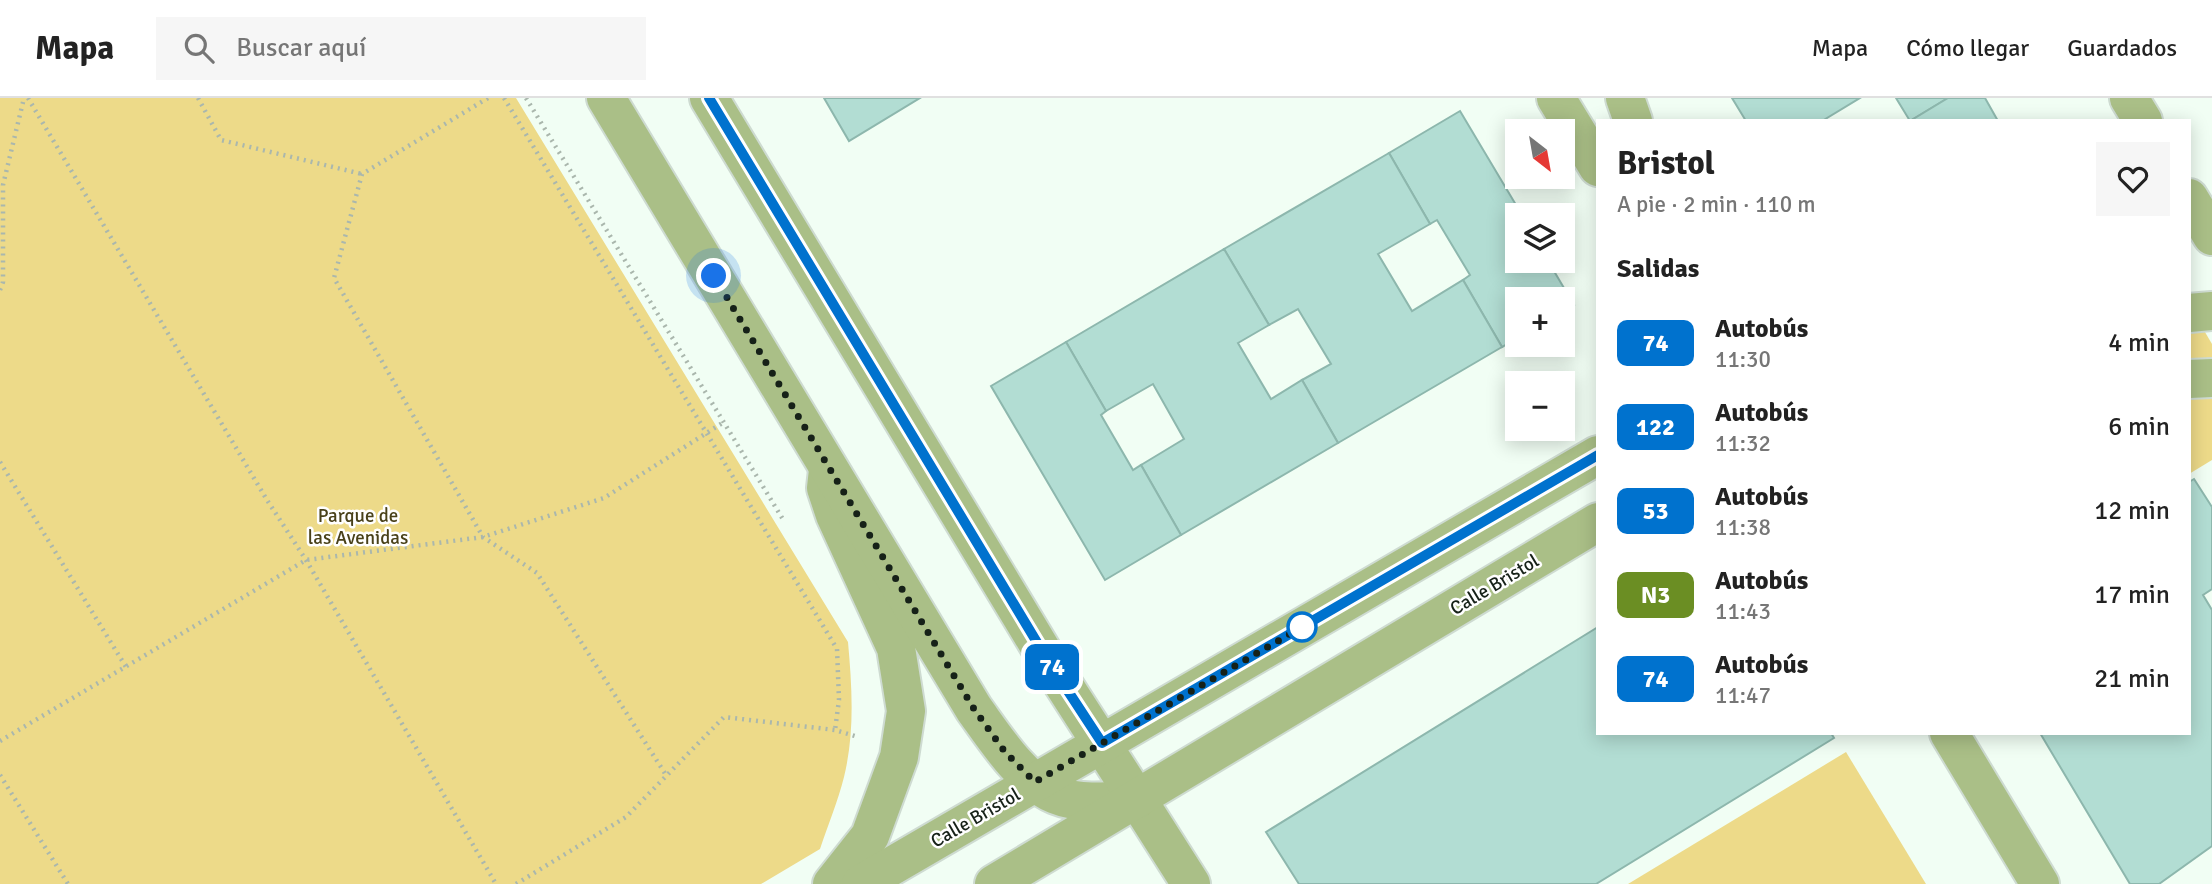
<!DOCTYPE html>
<html lang="es">
<meta charset="utf-8">
<style>
body{margin:0;font-family:Signika,sans-serif;background:#f6f6f6;color:#222;height:100vh;display:flex;flex-direction:column;font-size:26px;white-space:nowrap}
*{box-sizing:border-box;margin:0}
p{font-size:23px;color:#767676}
.icon{flex:none;width:38px;height:38px;fill:none;stroke:currentColor;stroke-width:2;stroke-linecap:round;stroke-linejoin:round}
.map{position:relative;flex:1;overflow:hidden}
.sheet{position:absolute;left:1596px;top:21px;width:595px;height:616px;display:flex;flex-direction:column;background:#fff;border-radius:0px;box-shadow:0 4px 18px #0003}
.sheet>*{flex:none}
.badge{padding:0 14px;border-radius:10px;font-size:24px;line-height:46px}
.needle{width:46px;rotate:149deg}
.fabs{position:absolute;left:1505px;top:21px;display:grid;gap:14px}
.fabs a{display:grid;place-items:center;width:70px;height:70px;border-radius:0px;background:#fff;box-shadow:0 4px 18px #0003;font-size:35px}
.you{position:absolute;width:35px;height:35px;margin:-18px;border:5px solid #fff;border-radius:50%;background:#1a73e8;box-shadow:0 0 0 10px #1a73e833}
.map>.badge{position:absolute;translate:-50% -50%;box-shadow:0 0 0 4px #fff}
h2{padding:0 21px;font-size:26px;line-height:63px}
.round{display:grid;place-items:center;flex:none;width:74px;height:74px;border-radius:0px;background:#f6f6f6}
.headline{display:flex;align-items:center;justify-content:space-between;height:119px;padding:0 21px}
h1{font-size:33px;font-weight:800;line-height:52px}
ul{padding:0;list-style:none}
li{display:flex;align-items:center;gap:21px;height:84px;padding:0 21px}
li div{flex:1}
li b{display:block;font-size:26px}
li em{font-style:normal}
li .badge{min-width:77px;font-weight:700;text-align:center}
header{display:flex;align-items:center;gap:42px;box-sizing:border-box;height:98px;padding:0 35px;background:#fff;border-bottom:2px solid #e0e0e0}
header strong{font-size:33px}
nav{display:flex;gap:38px;margin-inline-start:auto;font-size:24px}
.search{width:490px;height:63px;background:#f6f6f6;display:flex;align-items:center;gap:18px;box-sizing:border-box;padding:0 24px;border-radius:0px;color:#767676;font-size:26px}
.map>svg:first-child{display:block}
</style>
<header>
<strong>Mapa</strong>
<div class="search"><svg class="icon" aria-label="search" viewBox="0 0 24 24"><circle cx="10" cy="10" r="6"/><path d="M15 15l6 6"/></svg>Buscar aquí</div>
<nav><a>Mapa</a><a>Cómo llegar</a><a>Guardados</a></nav>
</header>
<div class="map">
<svg width="2212" height="786" viewBox="0 0 2212 786">
<rect width="100%" height="100%" fill="#f1fef4"/>
<g fill="#edda89">
<path d="M0,0H516L848,544C852,589 855,634 844,679C838,703 828,727 820,751L761,786H0Z"/>
<polygon points="2189,207 2212,246 2212,362 2189,376"/>
<polygon points="1846,654 1926,786 1628,786"/>
</g>
<g fill="#b2ddd3" stroke="#8db7ad" stroke-width="2">
<polygon points="824,0 920,0 849,43"/>
<polygon points="1732,0 1860,0 1822,23 1746,23"/>
<polygon points="1896,0 1948,0 1910,23"/>
<polygon points="1948,0 1985,0 1998,23 1910,23"/>
<polygon points="1460,13 1522,117 1517,117 1517,163 1548,163 1574,207 1563,214 1563,201 1517,201 1517,240 1502,249 1463,182 1470,177 1437,122 1430,126 1389,55"/>
<polygon points="1389,55 1430,126 1378,156 1412,213 1463,182 1502,249 1338,345 1302,282 1331,266 1298,211 1269,227 1224,151"/>
<polygon points="1224,151 1269,227 1238,245 1271,301 1302,282 1338,345 1181,437 1141,367 1184,341 1153,286 1106,313 1066,244"/>
<polygon points="1066,244 1106,313 1101,317 1133,372 1141,367 1181,437 1105,482 991,288"/>
<polygon points="2194,381 2212,409 2212,491 2203,497 2212,512 2212,748 2159,786 2130,786 2040,635 2189,635 2189,384"/>
<polygon points="1598,529 1598,635 1831,635 1834,640 1596,786 1299,786 1266,734"/>
</g>
<g fill="none" stroke-linecap="round" stroke-linejoin="round">
<g stroke="#cedbd1" stroke-width="42">
<polyline id="pedestrian" points="1556,0 1598,69"/>
</g>
<g stroke="#cedbd1" stroke-width="42">
<g id="minor">
<polyline points="1625,0 1633,23"/>
<polyline points="828,372 826,390 835,417 896,550 906,613 899,659 870,738 832,786"/>
<polyline points="1949,635 2040,786"/>
<polyline points="1137,701 1191,786"/>
</g>
</g>
<g stroke="#cedbd1" stroke-width="42">
<g id="tertiary">
<path d="M606,0L974,611C995,640 1022,683 1056,697C1080,707 1111,703 1137,701"/>
<polyline points="709,0 1047,561 1137,701"/>
<polyline points="2129,0 2143,23"/>
<polyline points="2189,100 2212,138"/>
<polyline points="2189,215 2212,213"/>
<polyline points="2189,281 2212,280"/>
<polyline points="861,786 1598,357"/>
<polyline points="994,786 1598,424"/>
</g>
</g>
<g stroke="#aab7ad" stroke-width="4.5" stroke-dasharray="2 5" stroke-linecap="butt">
<polyline points="28,0 267,402 306,462 496,786"/>
<polyline points="198,0 221,42 362,76"/>
<polyline points="488,0 362,76 334,180 483,439 537,475 666,677"/>
<polyline points="504,0 837,551 839,602 835,632"/>
<polyline points="526,0 784,423"/>
<polyline points="0,192 3,184 3,87 24,0"/>
<polyline points="0,364 126,569"/>
<polyline points="0,643 306,462 483,439 604,400 724,324"/>
<polyline points="0,677 68,786"/>
<polyline points="516,786 626,719 724,619 835,632 855,638"/>
</g>
<use href="#pedestrian" stroke="#aabf87" stroke-width="38"/>
<use href="#minor" stroke="#aabf87" stroke-width="38"/>
<use href="#tertiary" stroke="#aabf87" stroke-width="38"/>
</g>
<g fill="none" stroke-linecap="round" stroke-linejoin="round">
<g stroke="#fff" stroke-width="16">
<polyline id="line" points="709,0 1047,561 1102,645 1598,357"/>
</g>
<use href="#line" stroke="#0072ce" stroke-width="10"/>
<polyline stroke="#162118" stroke-width="7" stroke-dasharray="0 12.6" points="714,178 974,611 1005,654 1035,684 1302,529"/>
</g>
<circle fill="#fff" stroke="#0072ce" stroke-width="3.5" cx="1302" cy="529" r="14"/>
<g text-anchor="middle" stroke-width="5" stroke-linejoin="round" paint-order="stroke">
<g font-size="19" fill="#494119" stroke="#fff">
<text x="358" y="424">Parque de<tspan x="358" dy="22">las Avenidas</tspan></text>
</g>
<g font-size="19" fill="#162118" stroke="#fff">
<text transform="translate(1494 486) rotate(-31)" y="7">Calle Bristol</text>
<text transform="translate(975 719) rotate(-30)" y="7">Calle Bristol</text>
</g>
</g>
</svg>
<div class="fabs">
<a><svg class="needle" viewBox="-14 -14 28 28"><path d="M0-13l5 13h-10z" fill="#e53935"/><path d="M0 13l5-13h-10z" fill="#767676"/></svg></a>
<a><svg class="icon" aria-label="layers" viewBox="0 0 24 24"><path d="M12 4l9 5-9 5-9-5zM3 14l9 5 9-5"/></svg></a>
<a>+</a>
<a>−</a>
</div>
<div class="you" style="left:714px;top:178px"></div>
<b class="badge" style="left:1052px;top:569px;background:#0072ce;color:#fff">74</b>
<section class="sheet">
<div class="headline"><div><h1>Bristol</h1><p>A pie · 2 min · 110 m</p></div><a class="round"><svg class="icon" aria-label="heart" viewBox="0 0 24 24"><path d="M12 20l-8-8c-3-5 5-10 8-4 3-6 11-1 8 4z"/></svg></a></div>
<h2>Salidas</h2>
<ul>
<li><span class="badge" style="background:#0072ce;color:#fff">74</span><div><b>Autobús</b><p>11:30</p></div><em>4 min</em></li>
<li><span class="badge" style="background:#0072ce;color:#fff">122</span><div><b>Autobús</b><p>11:32</p></div><em>6 min</em></li>
<li><span class="badge" style="background:#0072ce;color:#fff">53</span><div><b>Autobús</b><p>11:38</p></div><em>12 min</em></li>
<li><span class="badge" style="background:#6b8e23;color:#fff">N3</span><div><b>Autobús</b><p>11:43</p></div><em>17 min</em></li>
<li><span class="badge" style="background:#0072ce;color:#fff">74</span><div><b>Autobús</b><p>11:47</p></div><em>21 min</em></li>
</ul>
</section>
</div>
